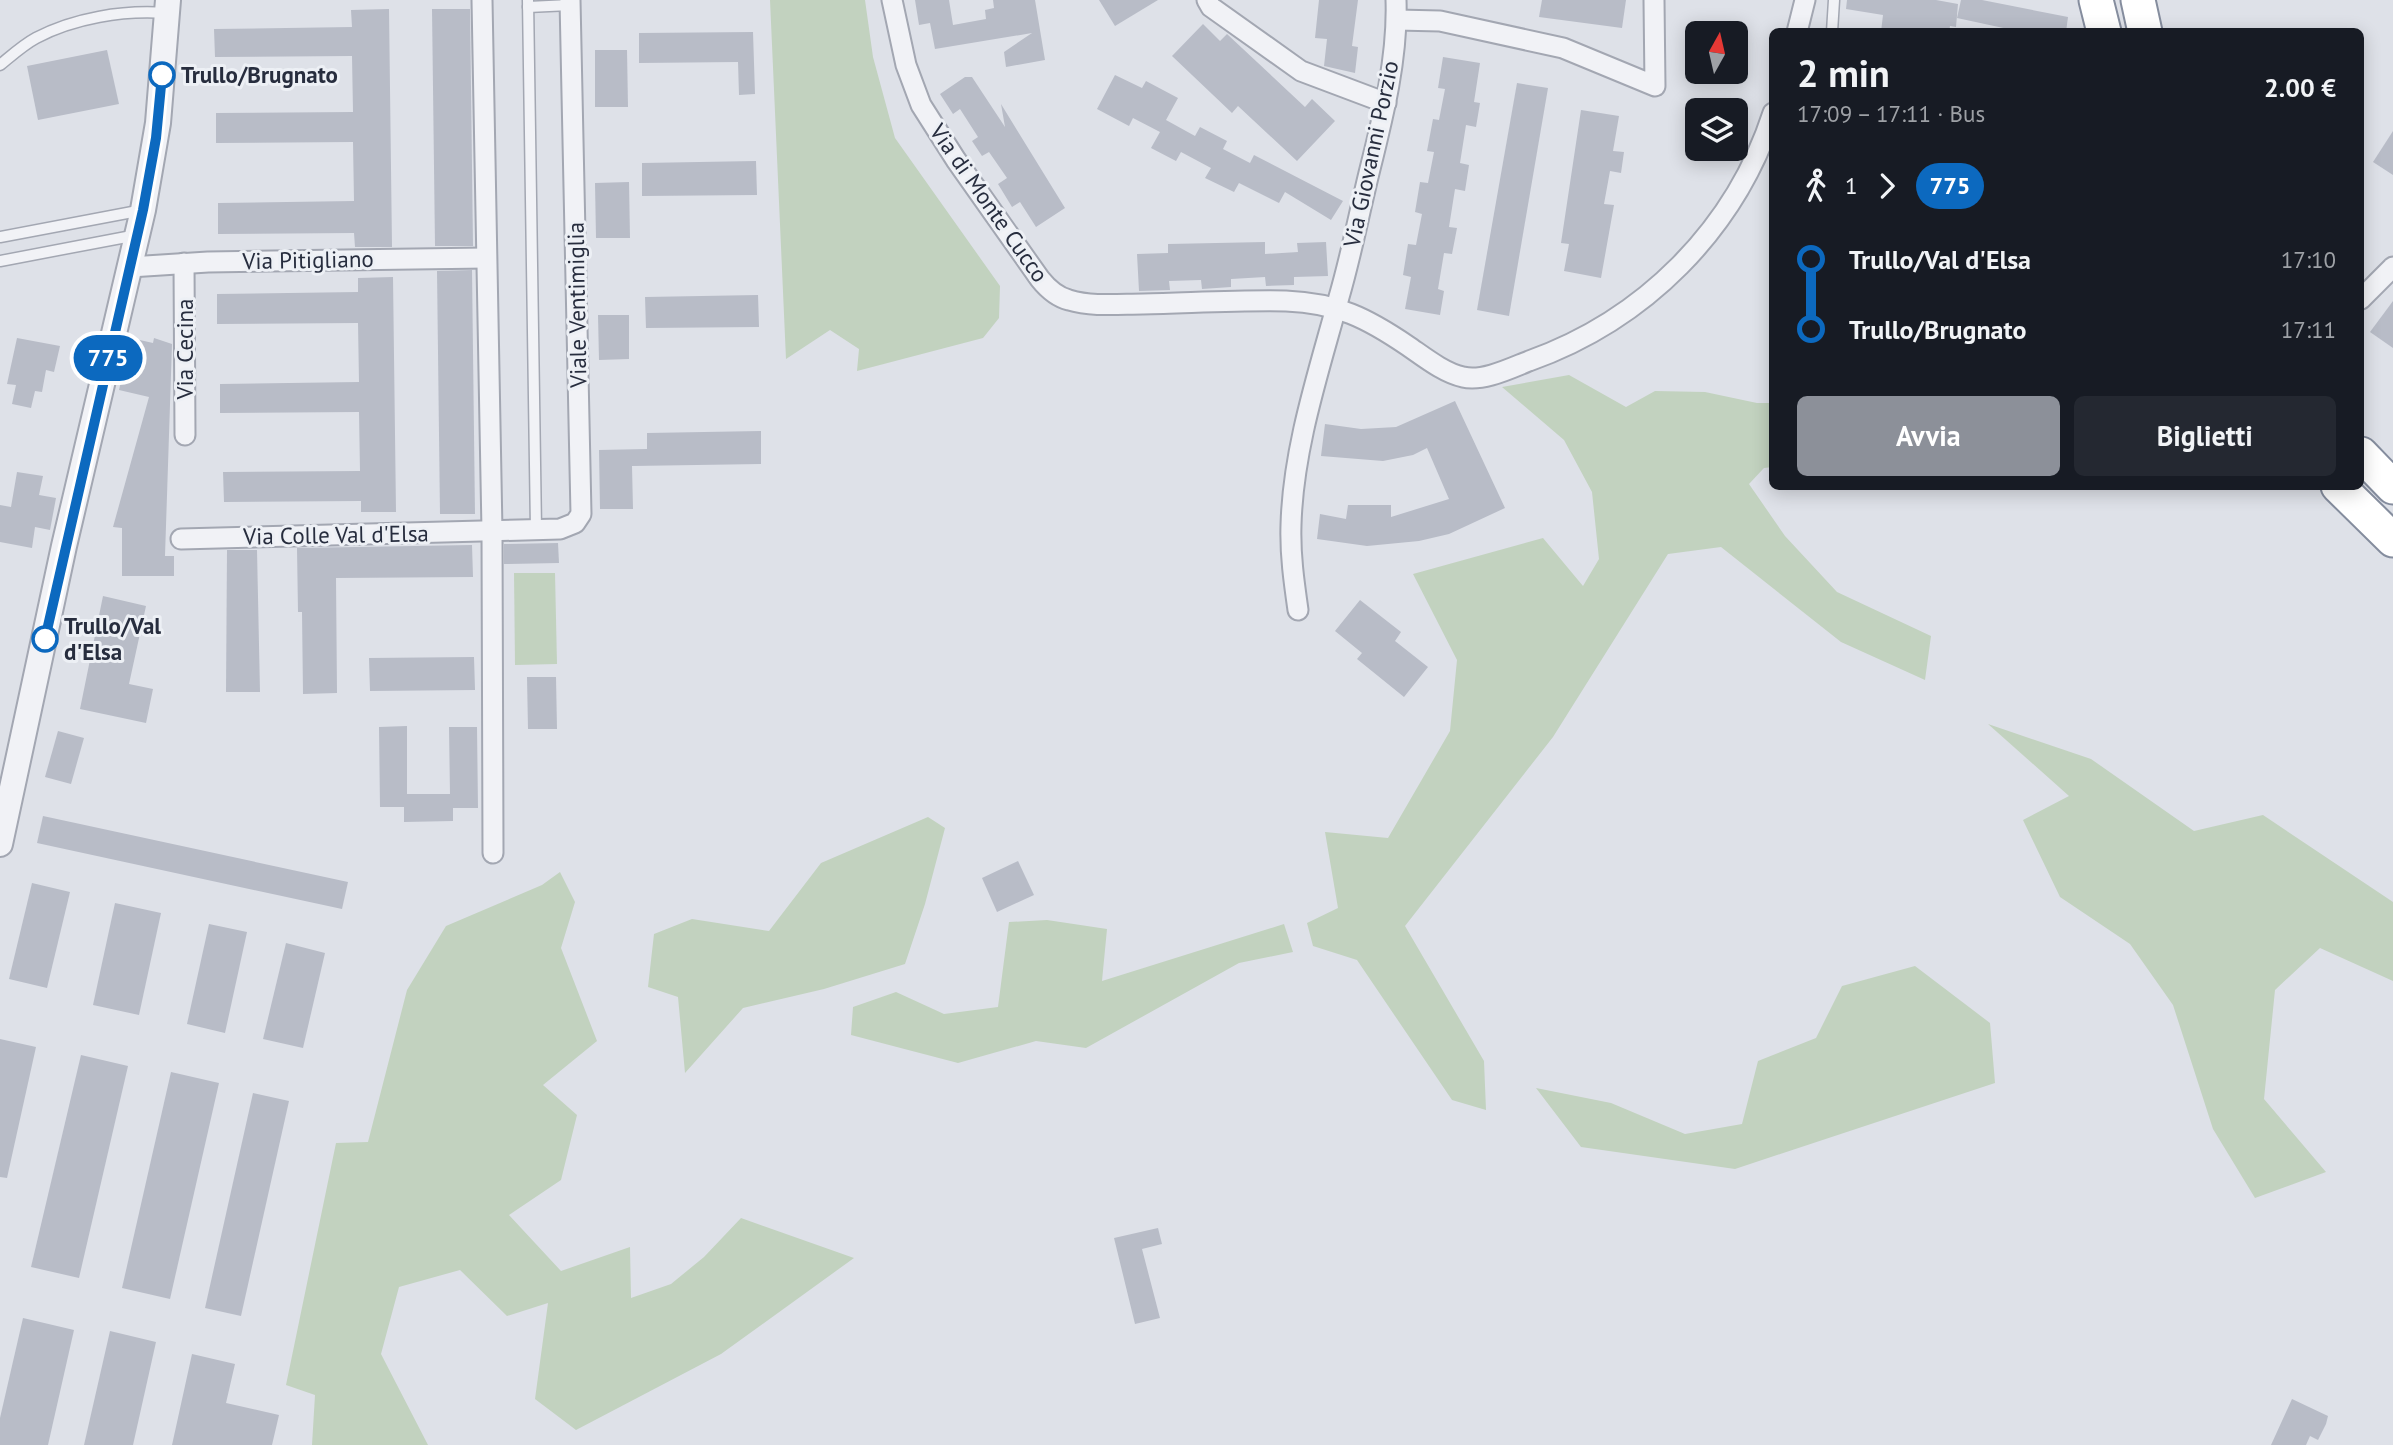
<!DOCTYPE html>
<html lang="it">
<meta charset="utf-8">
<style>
body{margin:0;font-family:"PT Sans",sans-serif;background:#242831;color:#f1f3f6;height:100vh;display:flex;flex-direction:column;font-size:26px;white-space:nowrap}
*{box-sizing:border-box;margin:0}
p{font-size:23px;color:#9ea1a6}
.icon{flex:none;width:38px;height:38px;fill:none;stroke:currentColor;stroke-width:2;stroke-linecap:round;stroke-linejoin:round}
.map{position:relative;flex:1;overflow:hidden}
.drawer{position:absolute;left:1769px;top:28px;width:595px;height:462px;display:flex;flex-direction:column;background:#171b24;border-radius:10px;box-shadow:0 4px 18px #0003}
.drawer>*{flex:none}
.badge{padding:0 14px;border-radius:23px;font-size:24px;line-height:46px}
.needle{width:46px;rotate:8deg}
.tools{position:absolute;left:1685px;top:21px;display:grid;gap:14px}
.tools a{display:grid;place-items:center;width:63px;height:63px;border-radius:10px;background:#171b24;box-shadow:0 4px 18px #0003;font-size:35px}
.map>.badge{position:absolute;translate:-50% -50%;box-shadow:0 0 0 4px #fff}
.legs{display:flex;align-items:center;gap:10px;height:77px;padding:0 28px;font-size:23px}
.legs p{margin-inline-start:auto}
.summary{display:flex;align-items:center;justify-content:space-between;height:119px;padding:0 28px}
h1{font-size:38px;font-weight:700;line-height:52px}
.primary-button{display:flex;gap:14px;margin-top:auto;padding:14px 28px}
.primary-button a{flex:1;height:80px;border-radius:10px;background:#8c9099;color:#fff;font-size:28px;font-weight:700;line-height:80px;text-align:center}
.primary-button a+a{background:#242831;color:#f1f3f6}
ul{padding:0 28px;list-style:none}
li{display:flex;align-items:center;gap:24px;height:70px;font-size:26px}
li i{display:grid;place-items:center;width:10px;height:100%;margin:0 9px;background:currentColor}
li i::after{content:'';width:18px;height:18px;margin:-9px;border:5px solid;border-radius:50%;background:#171b24}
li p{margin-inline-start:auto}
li:first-child i{background:linear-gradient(#0000 50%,currentColor 0)}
li:last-child i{background:linear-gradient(currentColor 50%,#0000 0)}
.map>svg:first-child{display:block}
</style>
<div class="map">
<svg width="2393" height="1445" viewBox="0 0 2393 1445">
<rect width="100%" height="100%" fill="#dee1e8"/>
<g fill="#c2d2bf">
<polygon points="770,0 865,0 873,57 895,138 1000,286 999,318 983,338 857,371 859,349 830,330 786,359"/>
<polygon points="1569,375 1626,407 1655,391 1705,392 1757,403 1773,403 1773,467 1764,468 1749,484 1785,536 1837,592 1931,636 1925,680 1841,642 1721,547 1668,554 1553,737 1405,926 1484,1061 1486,1110 1452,1100 1357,960 1313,946 1307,923 1338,908 1325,832 1388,838 1450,731 1457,660 1413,574 1543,538 1583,586 1599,559 1592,492 1564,440 1502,387"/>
<polygon points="514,573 555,573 557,664 515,665"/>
<polygon points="1988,724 2091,759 2194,831 2263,815 2393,902 2393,981 2320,948 2275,990 2264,1099 2326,1172 2255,1198 2213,1129 2173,1005 2130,944 2060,897 2023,820 2069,796"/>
<polygon points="928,817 945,828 925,904 905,964 824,989 743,1008 685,1073 678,997 648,987 654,934 692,919 769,931 821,863"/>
<polygon points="560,872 575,902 561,948 597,1041 543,1085 577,1115 561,1180 509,1215 561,1271 630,1247 631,1298 671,1284 704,1257 741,1218 854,1258 721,1354 576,1430 535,1399 548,1303 507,1316 460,1270 399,1287 381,1354 428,1445 312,1445 315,1395 286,1385 336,1143 368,1142 407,990 446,926 542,885"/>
<polygon points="1047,920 1107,929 1102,981 1284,924 1293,952 1239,963 1086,1048 1036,1041 958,1063 851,1035 853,1007 896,992 944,1014 998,1007 1009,922"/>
<polygon points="1915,966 1990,1023 1995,1083 1735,1169 1581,1147 1536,1088 1611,1103 1685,1134 1742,1124 1758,1061 1816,1038 1842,986"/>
</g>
<g fill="#b8bcc7">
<polygon points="915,0 949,0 953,25 986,19 985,10 994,8 993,0 1035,0 1045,60 1006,67 1004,52 1032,33 935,49 930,23 919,25"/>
<polygon points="1099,0 1158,0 1115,26"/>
<polygon points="1319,0 1358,0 1352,46 1358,47 1355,73 1324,66 1327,39 1315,38"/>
<polygon points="1542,0 1626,0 1622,28 1539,17"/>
<polygon points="1847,0 1936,0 1958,4 1956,27 1950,26 1949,32 1881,32 1883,15 1846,9"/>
<polygon points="1961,0 1982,0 2068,17 2066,32 2022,32 1957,18"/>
<polygon points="389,9 392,247 355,247 354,233 218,234 218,203 354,201 353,142 216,143 216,113 353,112 352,56 215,57 214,29 352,27 351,10"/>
<polygon points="432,9 470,9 473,246 435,246"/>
<polygon points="1203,24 1220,41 1227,34 1305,107 1312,99 1335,121 1297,161 1238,106 1232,113 1172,56"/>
<polygon points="753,32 755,94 739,95 738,62 639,63 639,33"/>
<polygon points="107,50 119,104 38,120 27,66"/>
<polygon points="595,50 627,50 628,107 595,107"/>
<polygon points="1443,57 1480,63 1474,102 1480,103 1476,127 1466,125 1460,163 1469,165 1465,191 1455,189 1449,227 1457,228 1452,254 1444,253 1438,289 1444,291 1440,315 1405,309 1411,277 1403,275 1408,244 1416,245 1422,214 1415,212 1420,182 1428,183 1434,152 1427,151 1433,119 1439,120 1445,89 1438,88"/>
<polygon points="1115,75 1142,88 1146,81 1178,98 1166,120 1195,136 1200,127 1227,141 1223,149 1250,163 1254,155 1343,201 1331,220 1285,192 1279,203 1239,183 1234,192 1205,178 1211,168 1181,152 1176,161 1151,148 1160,132 1133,118 1129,126 1097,109"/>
<polygon points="965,77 972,77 1005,127 1001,104 1065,208 1036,227 1020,202 1012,207 998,184 1007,178 989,152 982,156 972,141 978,137 960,109 953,114 940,94"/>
<polygon points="1517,83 1548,88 1509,316 1477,310"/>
<polygon points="1581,110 1619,116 1613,151 1624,152 1621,173 1610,171 1604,204 1614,205 1601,278 1564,271 1569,244 1561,243"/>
<polygon points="2393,131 2393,175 2373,162"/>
<polygon points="756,161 757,195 642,196 642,163"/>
<polygon points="629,182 630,238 596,238 595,183"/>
<polygon points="1265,242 1265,254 1298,252 1297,243 1326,242 1328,276 1294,277 1294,285 1266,286 1265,277 1231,279 1231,287 1202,289 1201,280 1169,281 1170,290 1139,291 1137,254 1168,253 1168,244"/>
<polygon points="472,270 475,514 440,514 437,271"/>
<polygon points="393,277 396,512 361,512 361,501 224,502 223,472 360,471 359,412 220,413 220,384 359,382 358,323 217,324 217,294 358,292 358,278"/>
<polygon points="758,295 759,327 646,328 645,297"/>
<polygon points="2393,301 2393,348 2370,332"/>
<polygon points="598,315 629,315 629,359 599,360"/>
<polygon points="17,338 60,346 54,372 46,370 42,392 35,391 31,408 12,404 16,385 7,384"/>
<polygon points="131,338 153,343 154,338 172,344 165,556 174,556 174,576 122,576 122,528 113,527 149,397 119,390"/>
<polygon points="1455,401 1505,508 1449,534 1419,541 1367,546 1317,539 1320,514 1346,519 1348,505 1391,505 1391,517 1449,499 1427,448 1413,455 1383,461 1321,456 1325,424 1361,429 1396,427"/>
<polygon points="761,431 761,464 632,466 633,509 600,509 599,450 647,449 647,433"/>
<polygon points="17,472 43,476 39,495 56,498 50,530 35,527 32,548 0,542 0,505 11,507"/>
<polygon points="558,543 559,563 504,564 504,544"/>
<polygon points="472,545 473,577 336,578 337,693 303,694 302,612 298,612 297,548"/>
<polygon points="227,550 257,550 260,692 226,692"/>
<polygon points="103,596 146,606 129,684 153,689 146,723 80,709"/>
<polygon points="1360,600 1401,632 1395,641 1428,667 1404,697 1357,659 1362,653 1335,631"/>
<polygon points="474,657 475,690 370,691 369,658"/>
<polygon points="527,677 556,677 557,729 528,729"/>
<polygon points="407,726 407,794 450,794 449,727 477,727 478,808 453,808 453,821 404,822 404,807 380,807 379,727"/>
<polygon points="58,731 84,738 71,784 45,777"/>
<polygon points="43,816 348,882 342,909 37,843"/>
<polygon points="1018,861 1034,895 997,912 982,878"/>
<polygon points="32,883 70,892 47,988 9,979"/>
<polygon points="115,903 161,913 139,1015 93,1005"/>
<polygon points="209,924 247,932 225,1033 187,1024"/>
<polygon points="286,943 325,953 303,1048 263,1039"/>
<polygon points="0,1039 36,1047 7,1178 0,1177"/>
<polygon points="81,1055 128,1066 79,1278 31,1267"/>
<polygon points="171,1072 219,1083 170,1299 122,1288"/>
<polygon points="253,1093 289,1101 241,1316 205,1308"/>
<polygon points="1158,1228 1162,1244 1142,1249 1160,1318 1135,1324 1114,1238"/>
<polygon points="23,1318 74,1330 48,1445 0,1445 0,1418"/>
<polygon points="110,1331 156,1342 133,1445 84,1445"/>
<polygon points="192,1354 235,1364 226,1403 279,1415 272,1445 172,1445"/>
<polygon points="2292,1399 2328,1416 2326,1424 2318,1440 2310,1436 2306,1445 2271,1445"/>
</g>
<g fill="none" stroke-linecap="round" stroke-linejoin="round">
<g stroke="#a3a7b2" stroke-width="13">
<g id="service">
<polyline points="528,0 536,530"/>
<polyline points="528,7 570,5"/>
<polyline points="1832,32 1834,0"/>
<path d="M0,65C11,56 23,45 36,38C74,18 123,10 165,13"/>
<polyline points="0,237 143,210"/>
<polyline points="0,261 137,235"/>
</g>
</g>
<g stroke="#a3a7b2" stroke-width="23">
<g id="minor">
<polyline points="482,0 492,531 493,853"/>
<path d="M892,0L906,65L921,105L956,160L1040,279C1048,289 1057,297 1069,300C1092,307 1120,304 1143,304C1191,303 1239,300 1286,301C1337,303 1367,318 1408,346C1424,357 1444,373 1463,377C1483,382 1511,368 1529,361C1644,320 1735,230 1773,113"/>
<polyline points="1207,0 1211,7 1301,71 1386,103"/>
<polyline points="1397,20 1440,21 1563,48 1655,86 1654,0"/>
<polyline points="1797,32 1805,0"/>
<polyline points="184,263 185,435"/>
<polyline points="130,267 208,262 486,258"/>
<polyline points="2361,299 2393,267"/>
<polyline points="181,539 560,529 575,523 581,514 570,0"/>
<path d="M1298,610C1294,582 1290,554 1291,525C1293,448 1319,371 1339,297C1351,256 1359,214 1369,173C1383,117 1398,58 1396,0"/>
</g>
</g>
<g stroke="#a3a7b2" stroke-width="28">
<polyline id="tertiary" points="0,844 64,546 143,210 158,123 168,0"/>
</g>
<g stroke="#858d9e" stroke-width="37">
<g id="trunk">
<polyline points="2096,0 2104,32"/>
<polyline points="2138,0 2145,32"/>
<polyline points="2361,454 2393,487"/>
<polyline points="2338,486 2393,540"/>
</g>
</g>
<use href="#service" stroke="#f1f2f6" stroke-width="10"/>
<use href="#minor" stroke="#f1f2f6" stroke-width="19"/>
<use href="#tertiary" stroke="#f1f2f6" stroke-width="24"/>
<use href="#trunk" stroke="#fff" stroke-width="33"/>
</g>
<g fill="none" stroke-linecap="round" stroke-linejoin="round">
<g stroke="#fff" stroke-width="16">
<polyline id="line-1" points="45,639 143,210 156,138 162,75"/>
</g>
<use href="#line-1" stroke="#0c69bf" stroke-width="10"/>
</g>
<g fill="#fff" stroke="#0c69bf" stroke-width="3.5">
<circle cx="162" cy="75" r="12"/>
<circle cx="45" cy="639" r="12"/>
</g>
<g text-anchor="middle" stroke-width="6" stroke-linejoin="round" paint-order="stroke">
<g font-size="23" font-weight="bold" fill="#272d3e" stroke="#edf0f5" text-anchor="start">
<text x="181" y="83">Trullo/Brugnato</text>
<text x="64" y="634">Trullo/Val<tspan x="64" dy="26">d'Elsa</tspan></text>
</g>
<g font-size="23" fill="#272d3e" stroke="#edf0f5">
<text transform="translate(1371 154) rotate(-78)" y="8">Via Giovanni Porzio</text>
<text transform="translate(989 203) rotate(55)" y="8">Via di Monte Cucco</text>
<text transform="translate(308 260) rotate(-1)" y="8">Via Pitigliano</text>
<text transform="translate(577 305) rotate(-91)" y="8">Viale Ventimiglia</text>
<text transform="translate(185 349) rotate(-90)" y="8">Via Cecina</text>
<text transform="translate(336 535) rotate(-1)" y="8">Via Colle Val d'Elsa</text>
</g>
</g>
</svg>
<div class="tools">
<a><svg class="needle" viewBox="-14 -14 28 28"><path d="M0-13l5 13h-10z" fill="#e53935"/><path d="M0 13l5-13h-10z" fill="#9ea1a6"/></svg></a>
<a><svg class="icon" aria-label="layers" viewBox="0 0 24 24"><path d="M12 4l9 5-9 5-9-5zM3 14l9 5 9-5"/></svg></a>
</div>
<b class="badge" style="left:108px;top:358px;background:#0c69bf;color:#fff">775</b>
<section class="drawer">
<div class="summary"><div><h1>2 min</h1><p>17:09 – 17:11 · Bus</p></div><b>2.00 €</b></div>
<div class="legs"><svg class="icon" aria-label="walk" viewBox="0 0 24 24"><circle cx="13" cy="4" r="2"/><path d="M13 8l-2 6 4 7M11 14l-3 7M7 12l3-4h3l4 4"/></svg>1<svg class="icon" aria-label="forward" viewBox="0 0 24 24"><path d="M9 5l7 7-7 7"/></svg><b class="badge" style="background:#0c69bf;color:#fff">775</b></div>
<ul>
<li><i style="color:#0c69bf"></i><b>Trullo/Val d'Elsa</b><p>17:10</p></li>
<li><i style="color:#0c69bf"></i><b>Trullo/Brugnato</b><p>17:11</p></li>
</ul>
<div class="primary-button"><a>Avvia</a><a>Biglietti</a></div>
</section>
</div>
